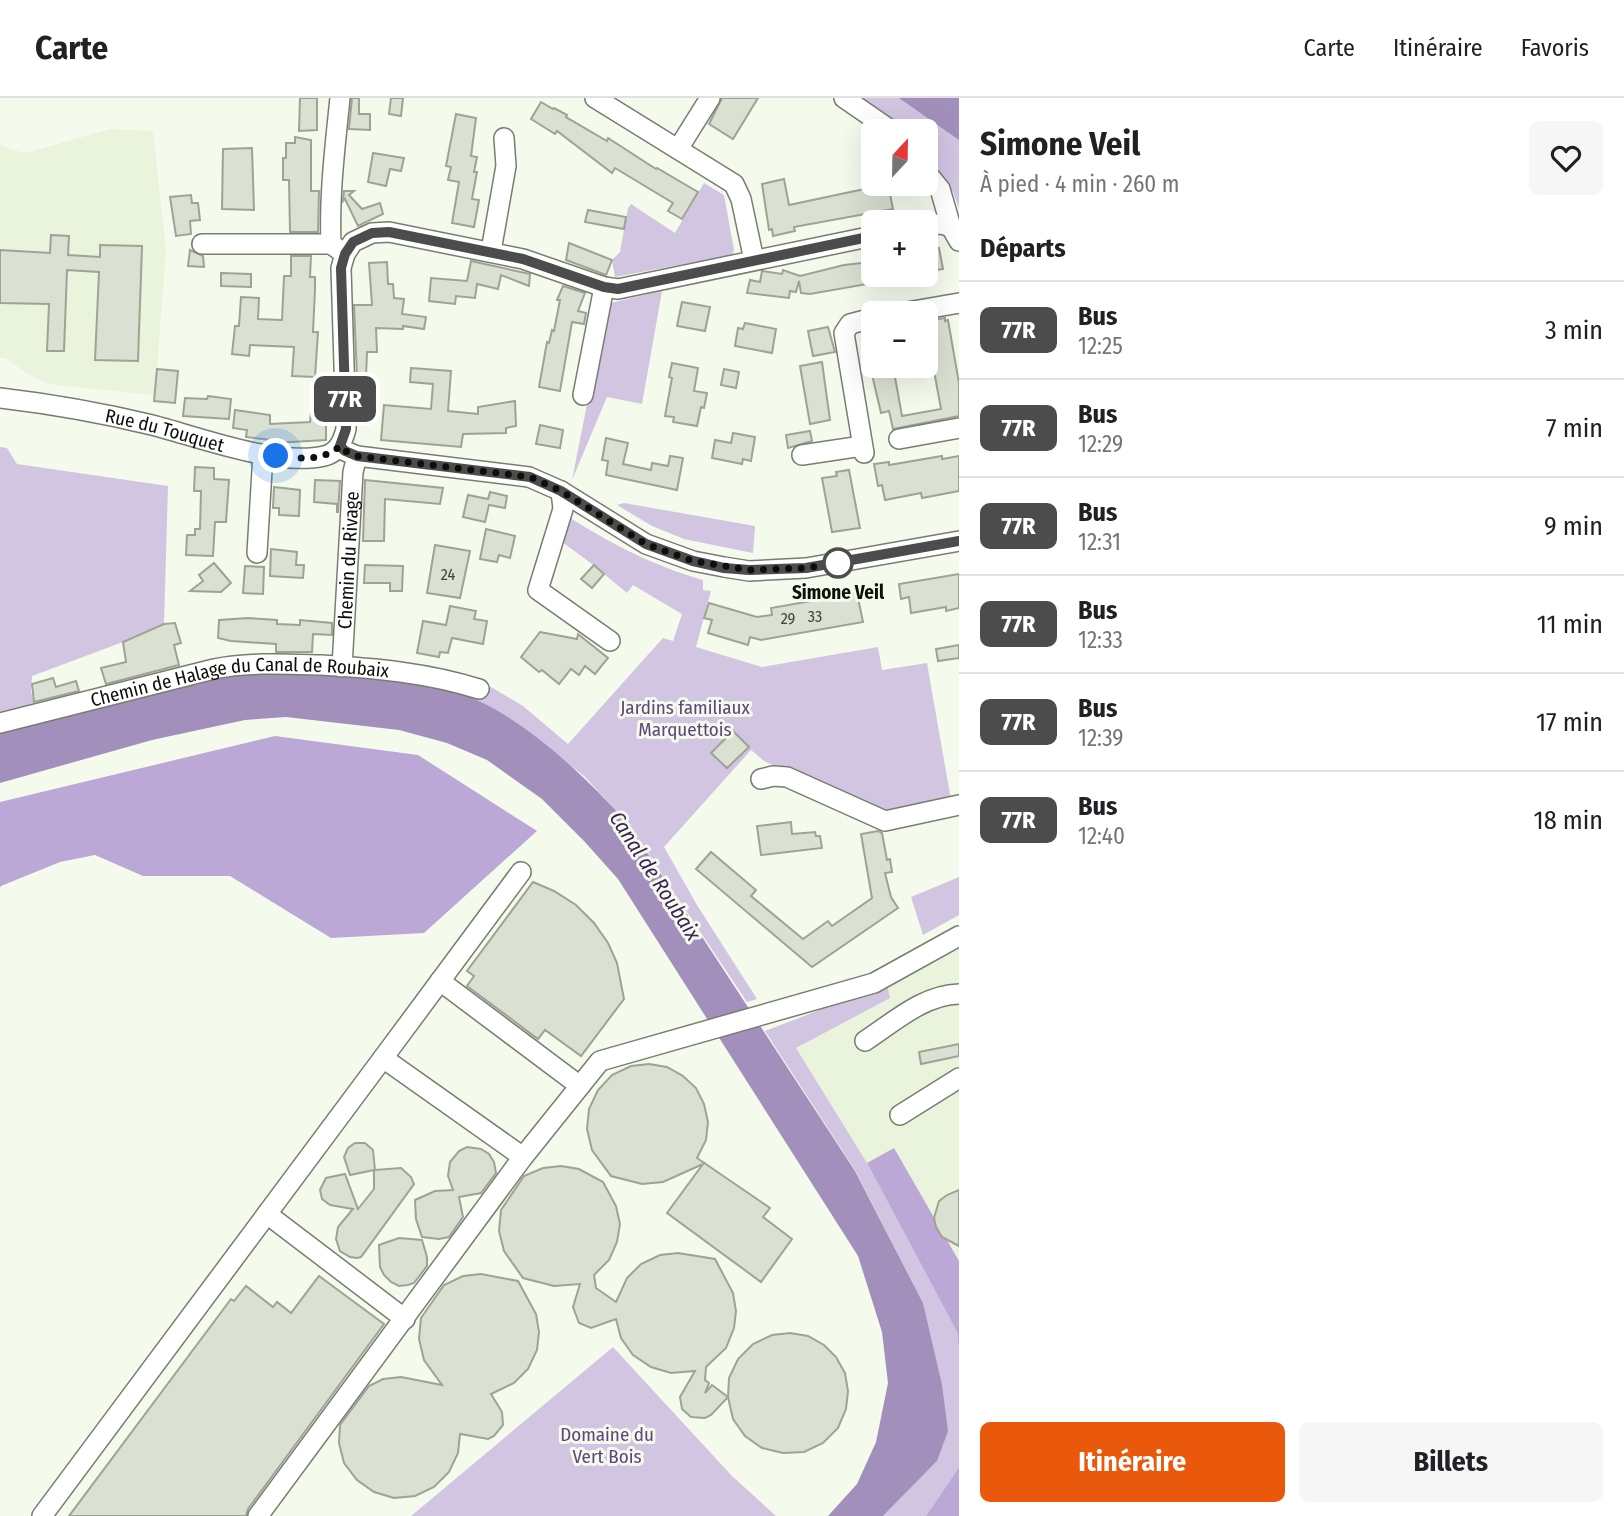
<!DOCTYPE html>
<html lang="fr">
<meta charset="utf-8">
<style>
body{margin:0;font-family:"Fira Sans Condensed",sans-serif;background:#f6f6f6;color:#202124;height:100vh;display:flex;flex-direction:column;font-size:26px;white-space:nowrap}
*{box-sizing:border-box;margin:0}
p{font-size:23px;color:#757577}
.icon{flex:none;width:38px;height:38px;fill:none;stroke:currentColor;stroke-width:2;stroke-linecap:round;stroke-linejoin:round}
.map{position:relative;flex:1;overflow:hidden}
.details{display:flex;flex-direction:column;background:#fff;width:665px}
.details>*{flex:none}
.badge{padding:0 14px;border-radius:10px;font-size:24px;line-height:46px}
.needle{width:46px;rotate:22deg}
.controls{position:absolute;left:861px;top:21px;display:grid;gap:14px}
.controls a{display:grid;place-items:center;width:77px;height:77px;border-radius:10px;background:#fff;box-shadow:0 7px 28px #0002;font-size:35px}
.you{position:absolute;width:35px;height:35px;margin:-18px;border:5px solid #fff;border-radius:50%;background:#1a73e8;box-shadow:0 0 0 10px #1a73e833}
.map>.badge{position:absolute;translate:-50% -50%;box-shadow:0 0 0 4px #fff}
h2{padding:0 21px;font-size:26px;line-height:63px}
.round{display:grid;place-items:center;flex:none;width:74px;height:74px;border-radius:10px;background:#f6f6f6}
.head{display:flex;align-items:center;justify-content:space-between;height:119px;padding:0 21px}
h1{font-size:33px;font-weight:700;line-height:52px}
.action{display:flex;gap:14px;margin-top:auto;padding:14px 21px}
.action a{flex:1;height:80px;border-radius:10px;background:#ea580c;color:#fff;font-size:28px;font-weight:700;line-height:80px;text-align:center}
.action a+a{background:#f6f6f6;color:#202124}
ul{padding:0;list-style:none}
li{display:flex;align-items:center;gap:21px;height:98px;padding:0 21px;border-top:2px solid #e0e0e0}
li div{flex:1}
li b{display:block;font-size:26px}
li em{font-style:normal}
li .badge{min-width:77px;font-weight:700;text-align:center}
header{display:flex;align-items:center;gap:42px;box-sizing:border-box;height:98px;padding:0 35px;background:#fff;border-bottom:2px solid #e0e0e0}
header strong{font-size:33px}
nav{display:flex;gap:38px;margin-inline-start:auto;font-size:24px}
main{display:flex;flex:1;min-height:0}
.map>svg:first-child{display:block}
</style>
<header>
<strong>Carte</strong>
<nav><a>Carte</a><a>Itinéraire</a><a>Favoris</a></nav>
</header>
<main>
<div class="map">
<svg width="959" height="1418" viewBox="0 0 959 1418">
<rect width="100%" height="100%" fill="#f5fbec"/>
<g fill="#eaf3dc">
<polygon points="110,31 153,33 166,153 155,297 54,287 34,280 5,260 0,260 0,45 9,51 26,55"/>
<polygon points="959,851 959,1163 894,1051 867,1065 796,950 889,900 887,886"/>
</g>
<g fill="#d1c5e2">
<polygon points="861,0 959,0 959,111 953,94 926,59 926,33 905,33"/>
<polygon points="704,85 724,97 734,152 732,157 615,179 612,162 620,154 628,110 631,106 675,135"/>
<polygon points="662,193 642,306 607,299 572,382 597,256 610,205"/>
<path d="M0,349L7,350L17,366L168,388L164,526L123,544L32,578L31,594L35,607L160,578L243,563L410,569L491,589L523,608L568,646L663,540L673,543L682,516L633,487L627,495L592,466L558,441L565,417C612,446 651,467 703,482V492L711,493L696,549L762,569L878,549L882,572L927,565L951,702L886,718L764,663L751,652L664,749L697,807L757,901L747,904L627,724L584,678L514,624L482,605L461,597L411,584L340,576L251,573L207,581L0,636Z"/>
<polygon points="624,405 755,428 753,455 684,441 652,428 617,407"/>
<polygon points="959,779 959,817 923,837 911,799"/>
<polygon points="887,886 890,900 796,950 867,1065 957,1234 959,1252 959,1369 926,1418 883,1418 937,1363 923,1205 855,1072 765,933"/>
<polygon points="613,1249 732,1378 776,1418 411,1418"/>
</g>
<g fill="#bca8d6">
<polygon points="275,638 418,657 537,733 424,835 331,840 230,778 143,778 95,757 60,764 1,788 0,790 0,704"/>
<polygon points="894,1050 959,1163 959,1252 957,1234 867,1065"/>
<polygon points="959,1369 959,1418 926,1418"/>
</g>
<g fill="#a28fbb">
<polygon points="899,0 959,0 959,42"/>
<path d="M251,573C322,575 418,573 483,605C537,632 586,680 627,724L855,1073L923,1205L942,1287L948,1333L937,1363L883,1418H828L857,1386L876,1344L888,1285L882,1234L858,1158L618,781L584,743L542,701L487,662L447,645L399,632L286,619L245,622L152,642L0,685V636L207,581Z"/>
</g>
<g fill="#dbe1d2" stroke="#9da395" stroke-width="2">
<polygon points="300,0 317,0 317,32 299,33"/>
<polygon points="352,0 359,0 359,16 370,16 370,32 349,31"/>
<polygon points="391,0 403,0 401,18 389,16"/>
<polygon points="722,0 758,0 733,41 709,26"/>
<polygon points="541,4 553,11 554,10 567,17 566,19 607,43 608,40 656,71 657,70 698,94 682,121 668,113 673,105 615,70 612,75 557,33 555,36 531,21"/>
<polygon points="456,16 476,20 471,58 477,59 474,74 477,74 472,101 479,102 474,129 452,125 459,84 448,82 451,69 446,68"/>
<polygon points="295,39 311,42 311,93 319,93 318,134 290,134 289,82 283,82 283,60 286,60 286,45 295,45"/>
<polygon points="252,50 254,112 222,111 223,51"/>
<polygon points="373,55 404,60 401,73 390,71 386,88 368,84"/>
<polygon points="784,81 789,107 888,86 893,111 794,129 795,133 773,138 772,131 769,132 762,86"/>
<polygon points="344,93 354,93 349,97 362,111 380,105 383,116 358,128 345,101 343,103"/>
<polygon points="191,97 192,105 198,105 200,122 190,123 191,136 176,138 170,99"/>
<polygon points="588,112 626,119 624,131 585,124"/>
<polygon points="51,137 69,138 68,157 100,159 100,147 142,148 138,263 95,262 99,174 67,172 64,253 47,253 49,206 0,205 0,152 50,155"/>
<polygon points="569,145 612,162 606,177 566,162"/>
<polygon points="939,150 943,171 926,174 926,152"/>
<polygon points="190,152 203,158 204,169 188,168"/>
<polygon points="291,158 311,158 310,179 315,179 315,192 313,234 318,234 315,279 292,278 294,249 250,247 249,258 232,256 235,228 239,228 241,199 259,200 258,221 282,222 284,178 291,178"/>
<polygon points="471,163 530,176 529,188 501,177 498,191 477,186 475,200 456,198 455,206 429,203 431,180 467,183"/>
<polygon points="387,164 388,186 393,186 394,200 404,201 402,216 426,219 424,231 403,228 403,231 376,230 377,254 367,254 366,279 357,279 354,207 372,207 369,165"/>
<polygon points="870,164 873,185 810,196 801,195 799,183 796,194 790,193 789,200 747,195 750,182 760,184 762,173 782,176 783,172 800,178 844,167"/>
<polygon points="221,175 251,176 251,189 221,188"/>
<polygon points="563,188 585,195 578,213 586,215 584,226 572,224 560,293 539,289 547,244 549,245 552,232 554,233 560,202 557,202"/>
<polygon points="682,204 710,209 705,233 677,228"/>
<polygon points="945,220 945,223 948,222 959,285 959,318 893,331 889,313 881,315 870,268 893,268 902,318 941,311 928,240 926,240 926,223"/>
<polygon points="745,225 776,231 772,255 735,248 738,230 743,231"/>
<polygon points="828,229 835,254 813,258 808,233"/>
<polygon points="822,264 830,322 810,326 800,268"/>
<polygon points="672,265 698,270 694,293 707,295 704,310 701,309 697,328 673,324 674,319 665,318 672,280 669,279"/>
<polygon points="411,270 451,273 448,313 478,316 478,309 515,303 516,328 506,330 506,335 463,336 461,349 381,342 384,307 431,311 433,286 410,284"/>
<polygon points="157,271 178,273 175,305 154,303"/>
<polygon points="724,271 739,274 736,290 721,287"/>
<polygon points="208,298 231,301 229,321 183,318 185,300 207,301"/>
<polygon points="235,312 270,317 270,326 310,324 311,315 326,315 326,342 273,345 270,345 270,342 246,339 247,332 233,330"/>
<polygon points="540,327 563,332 560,350 536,346"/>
<polygon points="810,333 812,343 788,350 786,337"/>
<polygon points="733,335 755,339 751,363 743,361 742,366 712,360 715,342 731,345"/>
<polygon points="606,340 628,345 623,366 651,372 652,365 668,368 670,358 683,360 677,392 606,377 608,363 602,362"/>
<polygon points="942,358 942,361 959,358 959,393 922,400 921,395 885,402 882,387 878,388 874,366 889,364 889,367"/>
<polygon points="195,369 214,370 214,381 229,382 226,424 215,424 213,458 186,457 187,437 195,437 195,431 200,431 201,393 194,393"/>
<polygon points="849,372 860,430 832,434 822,380 837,378 836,374"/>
<polygon points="315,382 340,383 338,414 337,414 337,406 314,404"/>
<polygon points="365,382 443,390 440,406 385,401 384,443 363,443"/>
<polygon points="274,389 300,392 299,418 279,417 279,410 273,410"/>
<polygon points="490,394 507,398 505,410 489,407 485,424 463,419 468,397 488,401"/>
<polygon points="486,431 515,438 510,460 499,457 497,464 480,461"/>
<polygon points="435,447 470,453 460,500 427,495"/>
<polygon points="271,451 297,454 296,467 304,467 303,480 270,478"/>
<polygon points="214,465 231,485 221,494 190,493 203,483 199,477"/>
<polygon points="365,467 403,468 402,493 390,493 390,485 364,485"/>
<polygon points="594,467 604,476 592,490 581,481"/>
<polygon points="245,468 264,469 263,496 243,495"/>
<polygon points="959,476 959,510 946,513 946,509 911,515 909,499 901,501 899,486"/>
<polygon points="857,495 863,524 761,542 750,539 748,547 708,535 712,522 704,520 709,505 757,519 772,517 771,510"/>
<polygon points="450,508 476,513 474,521 487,523 483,546 452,540 448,555 440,554 439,559 417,555 423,523 446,527"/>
<polygon points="248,520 277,522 277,526 300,527 300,522 332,525 332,537 313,536 312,554 276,554 276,546 231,543 218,540 219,522"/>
<polygon points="175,525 181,545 174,547 179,567 106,586 101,570 126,564 123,544 164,526"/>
<polygon points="540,534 577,541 578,536 608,560 595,576 585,568 579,577 571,571 559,586 542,572 539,574 521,559"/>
<polygon points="959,547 959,560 938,563 936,551"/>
<polygon points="53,580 56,589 76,583 79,593 34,604 32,586"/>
<polygon points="733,633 749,649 727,670 711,655"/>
<polygon points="791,724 792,736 815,734 816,738 820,738 822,750 761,757 757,728"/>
<polygon points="878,733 882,735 887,762 890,761 892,774 885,775 891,799 898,810 812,869 696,771 711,754 756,792 751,798 803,841 828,823 832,828 872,800 861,736"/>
<polygon points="533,784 554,793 576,807 594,825 608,845 617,865 624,901 581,958 545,932 538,941 467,888 474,878 467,873"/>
<polygon points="959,946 959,958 921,966 919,954"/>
<polygon points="649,966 667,969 683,978 696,990 704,1006 708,1024 706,1042 697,1060 770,1110 763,1119 792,1141 761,1184 667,1115 703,1066 663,1084 642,1086 611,1078 592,1052 587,1031 589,1011 598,992 612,977 631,968"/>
<polygon points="355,1045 365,1045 373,1052 375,1072 401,1070 411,1079 414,1086 361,1159 357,1160 350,1159 340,1153 336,1141 338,1129 353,1111 330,1107 322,1101 320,1092 326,1080 345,1076 358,1111 374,1091 374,1072 350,1077 344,1059 348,1050"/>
<polygon points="467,1049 481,1051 489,1056 494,1064 496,1075 481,1095 459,1099 463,1119 449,1139 439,1141 422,1139 416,1121 415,1102 435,1093 453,1092 448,1078 450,1064 459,1053"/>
<polygon points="561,1068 579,1071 603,1084 616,1108 620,1126 617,1144 609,1162 594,1177 596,1190 616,1204 627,1180 641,1166 660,1157 678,1155 715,1161 733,1195 736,1213 734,1230 726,1250 706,1269 705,1282 709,1285 705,1295 712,1287 728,1299 729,1280 738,1261 753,1246 772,1237 790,1235 808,1238 824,1247 836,1259 845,1275 848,1293 846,1311 838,1330 823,1345 804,1354 783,1355 762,1350 745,1338 733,1321 728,1299 711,1317 705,1320 691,1319 682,1311 680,1299 695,1273 671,1275 651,1269 633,1257 621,1240 616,1221 591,1230 579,1225 573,1209 580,1186 554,1188 523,1180 504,1153 499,1133 501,1112 524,1078 543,1070"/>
<polygon points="959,1092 959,1148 942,1139 936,1129 934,1120 939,1103 947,1097"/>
<polygon points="399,1140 422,1142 427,1159 427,1168 414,1185 408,1187 399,1188 391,1184 384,1177 380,1169 379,1147"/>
<polygon points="481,1176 518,1183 536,1216 539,1234 537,1252 528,1271 514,1285 491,1296 502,1314 503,1327 494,1338 488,1341 460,1336 458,1355 449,1374 434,1389 415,1398 394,1400 374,1394 357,1382 344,1365 339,1345 340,1327 369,1288 383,1281 401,1279 442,1287 424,1262 419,1241 421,1220 444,1187 463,1178"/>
<polygon points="319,1178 384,1226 248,1411 246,1418 69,1418 231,1201 234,1203 246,1188 273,1209 277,1204 291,1215"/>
</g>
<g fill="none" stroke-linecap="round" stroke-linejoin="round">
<g stroke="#787d70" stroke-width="22">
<g id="minor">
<path d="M340,0C335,49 329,97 331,146L345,156"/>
<polyline points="595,0 734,86 741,101 754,162"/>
<polyline points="844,0 892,33"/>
<polyline points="678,51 710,0"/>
<polyline points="926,74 940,91 951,129 959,143"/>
<polyline points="926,127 941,126 951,129"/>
<polyline points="202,146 331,146"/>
<polyline points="491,153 506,68 504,40"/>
<polyline points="901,215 959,205"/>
<polyline points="583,297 604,189"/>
<path id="s1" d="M0,300C51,306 102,315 152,327C199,339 277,369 324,358C338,355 343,343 346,331L341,170L345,156L353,144L372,135L389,134L523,161L604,189L618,191L873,138"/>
<polyline points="899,341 959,330"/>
<polyline points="340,348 345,353 357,358 529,379 561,393 646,446 693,463 724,469 749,473 806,470 959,443"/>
<polyline points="864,355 844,235 850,226 873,220"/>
<polyline points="802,357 862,348"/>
<polyline points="561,393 563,411 538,492 610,543"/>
<polyline points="257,455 263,356"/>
<path id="s2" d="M342,569L353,374L357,358"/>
<path id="s3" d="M0,625L214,571C249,564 285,566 321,567C375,570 428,575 479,591"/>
<polyline points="761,681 773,678 787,679 885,723 959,707"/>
<polyline points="440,883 580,988"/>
<path d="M865,943C894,924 923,897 959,896"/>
<polyline points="383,960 521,774"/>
<polyline points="900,1017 959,980"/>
<polyline points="267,1116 405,1221"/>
<polyline points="42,1418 383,960 523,1059 600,963 874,885 959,838"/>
<polyline points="258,1418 523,1059"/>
</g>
</g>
<use href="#minor" stroke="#fff" stroke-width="19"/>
</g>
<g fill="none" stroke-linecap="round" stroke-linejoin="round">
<g stroke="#fff" stroke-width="16">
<polyline id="line" points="873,138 618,191 604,189 523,161 389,134 372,135 353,144 345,156 341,170 346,331 340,348 345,353 357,358 530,379 561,393 646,446 693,463 724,470 749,472 806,470 959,443"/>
</g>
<use href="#line" stroke="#4c4c4c" stroke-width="10"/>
<path stroke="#0d0f0a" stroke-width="7" stroke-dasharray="0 12.6" d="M276,358C298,360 323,364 340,348L345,353L357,358L530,379L561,393L646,446L693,463L749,472L806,470L838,465"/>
</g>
<circle fill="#fff" stroke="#4c4c4c" stroke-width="3.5" cx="838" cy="465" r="14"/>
<g text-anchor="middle" stroke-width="6" stroke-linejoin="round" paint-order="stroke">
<g font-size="16" fill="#40443c">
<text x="448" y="482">24</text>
<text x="815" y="524">33</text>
<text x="788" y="526">29</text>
</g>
<g font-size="19" fill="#0d0f0a" stroke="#f5fbec">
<text dy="7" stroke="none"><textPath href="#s1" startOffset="168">Rue du Touquet</textPath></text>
<text dy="7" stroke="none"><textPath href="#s2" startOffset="107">Chemin du Rivage</textPath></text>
<text dy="7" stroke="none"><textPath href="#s3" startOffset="245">Chemin de Halage du Canal de Roubaix</textPath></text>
</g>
<g font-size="19" font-weight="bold" fill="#0d0f0a" stroke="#f5fbec">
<text x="838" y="501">Simone Veil</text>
</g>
<g font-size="19" fill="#60447e" stroke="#f5fbec">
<text x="685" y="616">Jardins familiaux<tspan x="685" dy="22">Marquettois</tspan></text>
<text x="607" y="1343">Domaine du<tspan x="607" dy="22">Vert Bois</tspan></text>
</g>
<g font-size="21" font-style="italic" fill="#3c2158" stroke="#f5fbec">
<text transform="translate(655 778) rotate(57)" y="7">Canal de Roubaix</text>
</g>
</g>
</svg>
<div class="controls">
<a><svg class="needle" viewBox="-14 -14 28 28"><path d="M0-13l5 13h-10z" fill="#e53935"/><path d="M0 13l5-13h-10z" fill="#757577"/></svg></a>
<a>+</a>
<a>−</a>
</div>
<div class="you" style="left:276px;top:358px"></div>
<b class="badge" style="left:345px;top:301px;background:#4c4c4c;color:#fff">77R</b>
</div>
<section class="details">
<div class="head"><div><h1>Simone Veil</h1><p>À pied · 4 min · 260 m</p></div><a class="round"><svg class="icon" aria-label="heart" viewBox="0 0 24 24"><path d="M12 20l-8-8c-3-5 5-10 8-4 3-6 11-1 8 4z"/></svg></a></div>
<h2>Départs</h2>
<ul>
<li><span class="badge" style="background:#4c4c4c;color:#fff">77R</span><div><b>Bus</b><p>12:25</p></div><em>3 min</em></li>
<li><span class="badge" style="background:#4c4c4c;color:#fff">77R</span><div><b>Bus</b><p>12:29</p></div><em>7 min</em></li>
<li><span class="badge" style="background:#4c4c4c;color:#fff">77R</span><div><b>Bus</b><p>12:31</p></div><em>9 min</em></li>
<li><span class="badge" style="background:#4c4c4c;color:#fff">77R</span><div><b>Bus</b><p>12:33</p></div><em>11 min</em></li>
<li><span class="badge" style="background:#4c4c4c;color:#fff">77R</span><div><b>Bus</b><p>12:39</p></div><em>17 min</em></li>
<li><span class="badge" style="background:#4c4c4c;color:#fff">77R</span><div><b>Bus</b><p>12:40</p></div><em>18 min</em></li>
</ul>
<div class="action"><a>Itinéraire</a><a>Billets</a></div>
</section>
</main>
